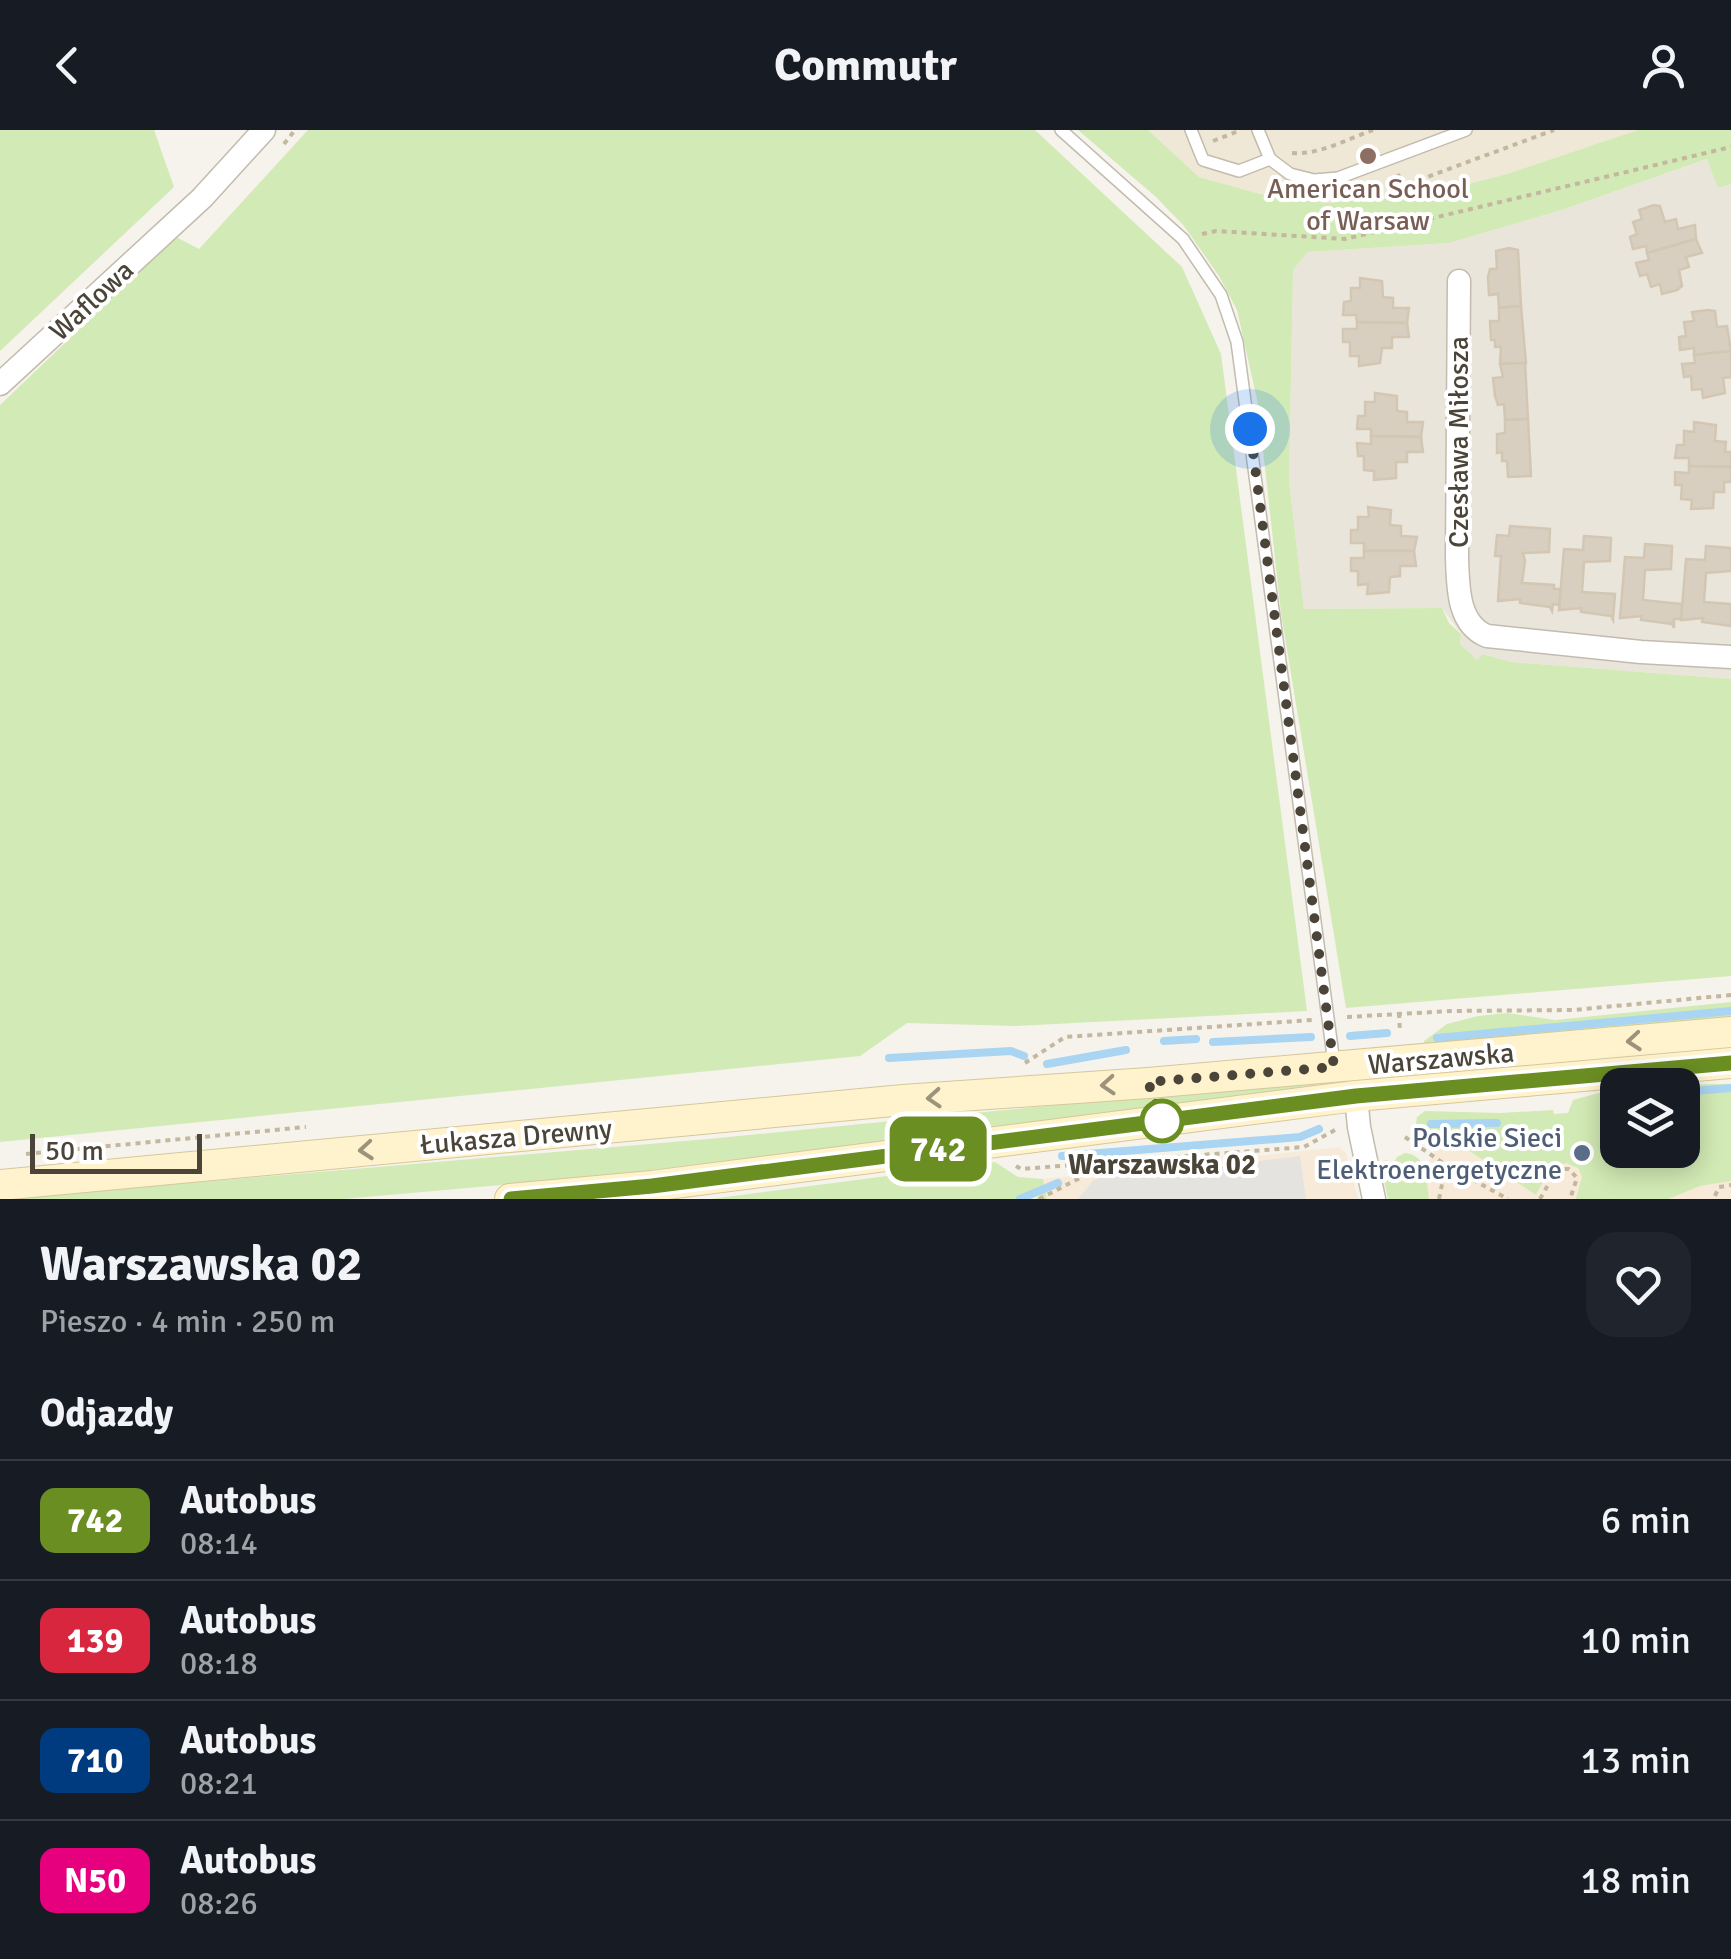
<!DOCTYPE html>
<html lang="pl">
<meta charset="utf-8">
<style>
body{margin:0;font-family:Signika,sans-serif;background:#20242c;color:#f1f3f6;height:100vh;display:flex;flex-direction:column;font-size:38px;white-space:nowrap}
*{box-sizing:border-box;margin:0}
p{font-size:32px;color:#9ea1a6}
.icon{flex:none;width:55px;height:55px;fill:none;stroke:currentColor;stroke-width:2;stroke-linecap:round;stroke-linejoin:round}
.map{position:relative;height:1069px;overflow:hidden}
.details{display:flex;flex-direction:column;background:#171b24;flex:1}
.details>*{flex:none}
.badge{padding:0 20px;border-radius:15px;font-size:35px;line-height:65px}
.fabs{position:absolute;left:1600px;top:938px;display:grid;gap:20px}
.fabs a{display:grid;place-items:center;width:100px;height:100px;border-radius:20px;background:#171b24;box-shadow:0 5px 25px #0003;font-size:50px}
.scale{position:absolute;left:30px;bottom:25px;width:172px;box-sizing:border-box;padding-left:10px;border:5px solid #4b4439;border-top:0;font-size:28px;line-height:35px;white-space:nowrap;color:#4b4439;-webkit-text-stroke:8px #fff;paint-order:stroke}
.you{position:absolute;width:50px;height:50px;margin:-25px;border:8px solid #fff;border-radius:50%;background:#1a73e8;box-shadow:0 0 0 15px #1a73e833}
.map>.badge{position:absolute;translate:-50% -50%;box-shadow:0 0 0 5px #fff}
h2{padding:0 40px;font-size:38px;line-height:90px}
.round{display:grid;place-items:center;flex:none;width:105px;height:105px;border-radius:30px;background:#20242c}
.summary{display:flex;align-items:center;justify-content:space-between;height:170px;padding:0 40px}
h1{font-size:48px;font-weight:800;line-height:75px}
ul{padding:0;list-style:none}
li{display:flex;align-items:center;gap:30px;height:120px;padding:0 40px;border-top:2px solid #363941}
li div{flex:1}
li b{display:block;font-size:38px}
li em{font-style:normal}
li .badge{min-width:110px;font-weight:700;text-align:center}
header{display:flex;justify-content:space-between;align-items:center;height:130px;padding:0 40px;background:#171b24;font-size:45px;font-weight:800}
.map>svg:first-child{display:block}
</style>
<header><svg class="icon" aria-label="back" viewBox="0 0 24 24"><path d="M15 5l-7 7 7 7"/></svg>Commutr<svg class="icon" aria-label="person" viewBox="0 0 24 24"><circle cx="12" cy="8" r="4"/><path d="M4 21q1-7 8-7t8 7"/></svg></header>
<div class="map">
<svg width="1731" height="1069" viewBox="0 0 1731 1069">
<rect width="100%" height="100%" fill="#f6f3ec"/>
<polygon fill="#eae5da" points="1708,29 1718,58 1731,54 1731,549 1511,532 1484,524 1477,531 1460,514 1461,504 1442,478 1304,479 1289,351 1293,140 1308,122 1449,113 1565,79"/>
<g fill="#f7ead8">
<polygon points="1731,983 1731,1069 1406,1069 1409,1057 1444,1010 1617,994 1618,1020 1682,1020"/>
<polygon points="1339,1017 1346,1023 1358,1069 1047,1069 1045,1061 1043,1049"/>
</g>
<polygon fill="#efe8d6" points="1148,0 1638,0 1507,44 1426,65 1327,73 1271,67 1199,47"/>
<g fill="#d2eab5">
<polygon points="0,0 154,0 174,57 0,221"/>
<polygon points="308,0 1035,0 1182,137 1221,224 1307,881 1016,896 907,893 860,926 0,1012 0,275 176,107 199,119"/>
<polygon points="1078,0 1148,0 1199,47 1271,67 1327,73 1426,65 1507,44 1638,0 1731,0 1731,54 1718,58 1707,29 1565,79 1449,113 1308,122 1293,140 1289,351 1304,479 1442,478 1449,493 1461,504 1460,514 1477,530 1483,524 1511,532 1731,549 1731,846 1346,878 1281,483 1258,274 1237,180 1219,146 1184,96 1156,67"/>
<polygon points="1731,872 1731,891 1424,917 1424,911 1447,894 1478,886 1507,883 1555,890"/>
<polygon points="1397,942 1398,949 624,1044 343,1069 0,1069 708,1009"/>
<polygon points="1731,954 1731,1051 1700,1056 1668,1069 1576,1069 1582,1047 1578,1038 1566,1033 1550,1038 1536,1065 1453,1010 1427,1009 1415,1000 1417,987 1425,981 1500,983 1553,980 1554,984 1568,983 1573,970 1617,958 1618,1020 1682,1020 1682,955 1651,955"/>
<path d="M1405,1023C1429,1026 1426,1049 1429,1069H1388L1380,1033L1386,1030L1393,1034L1397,1027Z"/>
<polygon points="995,1032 1018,1047 1043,1049 1047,1069 1036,1069 1041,1063 1027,1069 711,1069"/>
</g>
<polygon fill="#e5e3e0" points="1300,1026 1306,1069 1078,1069 1094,1050 1126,1038 1147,1037 1168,1043"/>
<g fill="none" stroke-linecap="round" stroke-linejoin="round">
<g stroke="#a9d4f2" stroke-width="8">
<polyline points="1350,906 1387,903"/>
<polyline points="1437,908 1731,881"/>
<polyline points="1164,911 1196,909"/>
<polyline points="1213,912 1311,907"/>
<polyline points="889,928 1011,921 1024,926"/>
<polyline points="1047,934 1126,920"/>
<polyline points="1682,962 1731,958"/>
<polyline points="1610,975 1618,973"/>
<polyline points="1431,994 1497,993"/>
<polyline points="1062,1026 1300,1007 1319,999"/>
<polyline points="1020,1069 1058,1053"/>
</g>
</g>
<g fill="#d8cfc1" stroke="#d3c7b4" stroke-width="2.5">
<polygon points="1654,75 1660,76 1665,92 1676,89 1678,99 1695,95 1696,109 1647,123 1646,116 1633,119 1630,107 1637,104 1633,92 1642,89 1639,80"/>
<polygon points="1696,109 1702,123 1686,127 1689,137 1679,140 1682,156 1677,160 1662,164 1660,154 1651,157 1647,144 1640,146 1636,133 1649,130 1647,123"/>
<polygon points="1509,118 1518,120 1521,176 1499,178 1498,164 1489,165 1488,147 1490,139 1497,139 1496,121"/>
<polygon points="1360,148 1382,151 1383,167 1393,168 1393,178 1409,178 1407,193 1357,192 1356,185 1343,185 1344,172 1351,171 1351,158 1360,158"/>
<polygon points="1521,176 1526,233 1500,234 1501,217 1495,217 1495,210 1491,210 1490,191 1499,191 1499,178"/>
<polygon points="1708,180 1715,181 1717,197 1727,196 1731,221 1694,225 1694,218 1680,220 1679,207 1686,206 1684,192 1694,191 1692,182"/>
<polygon points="1357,192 1407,193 1409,207 1392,207 1392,218 1382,218 1380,233 1359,236 1359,226 1350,226 1350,212 1343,212 1343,199 1357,199"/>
<polygon points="1731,221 1731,247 1723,248 1725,263 1703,268 1702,259 1692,260 1691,246 1684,247 1682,234 1695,233 1694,225"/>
<polygon points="1525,233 1528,289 1505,290 1504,274 1498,275 1495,266 1493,248 1503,247 1500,234"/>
<polygon points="1375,263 1397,266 1397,281 1407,282 1407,292 1423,292 1421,307 1371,306 1371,299 1357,299 1358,286 1365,286 1365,272 1375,272"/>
<polygon points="1528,289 1531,346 1508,347 1507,331 1502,331 1502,322 1497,323 1497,304 1505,303 1505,290"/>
<polygon points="1694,292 1716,295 1715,311 1726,312 1725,322 1731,322 1731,337 1689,336 1689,328 1675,328 1677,315 1684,315 1684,301 1694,302"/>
<polygon points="1371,306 1421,307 1423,322 1407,322 1407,332 1396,332 1396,348 1374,350 1374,341 1364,340 1364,326 1358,326 1357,313 1371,314"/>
<polygon points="1689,336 1731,337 1731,352 1724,352 1724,362 1714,362 1713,378 1691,379 1692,370 1681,369 1682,355 1675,355 1675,342 1689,343"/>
<polygon points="1368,377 1391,380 1390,395 1401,396 1401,406 1417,407 1414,421 1364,421 1364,413 1351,413 1351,400 1358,400 1358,387 1369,387"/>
<polygon points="1510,396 1550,399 1549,422 1523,423 1525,431 1522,453 1554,455 1554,459 1561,459 1559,475 1553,474 1552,481 1550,477 1520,473 1520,469 1498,471 1501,426 1495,426 1497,405 1509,406"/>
<polygon points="1584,406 1611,408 1610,431 1584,432 1582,462 1615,464 1613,490 1611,486 1581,482 1581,478 1559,480 1564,419 1583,420"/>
<polygon points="1645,414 1672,416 1671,439 1645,440 1643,470 1682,474 1681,489 1674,489 1674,498 1672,494 1641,490 1642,486 1620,488 1625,427 1644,428"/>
<polygon points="1706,416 1731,418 1731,441 1706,443 1704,472 1731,474 1731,496 1702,492 1703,488 1681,490 1686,429 1705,430"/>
<polygon points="1364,421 1414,421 1416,436 1400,436 1400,446 1390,447 1389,462 1367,464 1368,454 1358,455 1358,441 1351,441 1351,428 1364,428"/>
</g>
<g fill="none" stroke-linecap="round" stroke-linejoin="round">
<g stroke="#c2bbae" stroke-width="14">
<g id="lane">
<polyline points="1061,0 1183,109 1221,165 1237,212 1334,933"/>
<polyline points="1191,0 1203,30 1239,41 1270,29 1258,0"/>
<polyline points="1270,29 1290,44 1314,50 1338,48 1466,0"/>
</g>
</g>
<g stroke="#c2bbae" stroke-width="25">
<g id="street">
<path d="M1459,151L1457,427C1458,455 1457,494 1487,506L1641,522L1731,527"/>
<polyline points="0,254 202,68 264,0"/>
<polyline points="1356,966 1359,997 1374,1069"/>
</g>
</g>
<g stroke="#d6c79b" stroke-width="32">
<g id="secondary">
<polyline points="0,1055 903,970 1148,953 1731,902"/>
<polyline points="510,1069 652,1056 1356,966 1731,933"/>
</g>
</g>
<g stroke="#c4b79f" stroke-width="4" stroke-dasharray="5 5" stroke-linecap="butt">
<polyline points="1213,11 1241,0"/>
<polyline points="284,14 295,0"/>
<path d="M1292,23C1320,25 1347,9 1373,0"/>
<polyline points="1398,44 1403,56 1554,0"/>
<polyline points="1202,104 1216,101 1345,109 1731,17"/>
<polyline points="1399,883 1400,902"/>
<polyline points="1347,887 1451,881 1573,880 1731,865"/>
<polyline points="1025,933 1065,907 1312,890"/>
<polyline points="1405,1007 1446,1035 1508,1069"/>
<polyline points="26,1024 306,997"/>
<polyline points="1016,1036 1021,1039 1304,1017 1335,1000"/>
<polyline points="1715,1066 1719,1057 1731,1055"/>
<polyline points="1039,1069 1080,1048 1070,1035"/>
<polyline points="1439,1069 1446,1035"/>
<polyline points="1540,1069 1553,1046 1563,1039 1569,1039 1577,1048 1570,1069"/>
</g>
<use href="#lane" stroke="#fff" stroke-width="11"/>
<use href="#street" stroke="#fff" stroke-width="22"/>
<use href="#secondary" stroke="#fff3cd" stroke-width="30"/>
</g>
<defs><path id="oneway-chevron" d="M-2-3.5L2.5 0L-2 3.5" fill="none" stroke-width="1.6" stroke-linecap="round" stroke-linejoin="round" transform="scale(2.5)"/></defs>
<g stroke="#9c937c">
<use href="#oneway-chevron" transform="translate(1634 911) rotate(175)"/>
<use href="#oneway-chevron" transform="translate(1108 955) rotate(176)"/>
<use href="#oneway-chevron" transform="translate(934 968) rotate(176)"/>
<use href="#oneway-chevron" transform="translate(366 1020) rotate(175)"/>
</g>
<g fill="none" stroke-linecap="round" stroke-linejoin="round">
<g stroke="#fff" stroke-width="22">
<polyline id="line" points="511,1069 652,1056 1356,966 1731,933"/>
</g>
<use href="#line" stroke="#6b8e23" stroke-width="15"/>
<polyline stroke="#4b4439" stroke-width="10" stroke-dasharray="0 18" points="1162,991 1148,952 1334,937 1250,299"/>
</g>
<circle fill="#8d6e63" stroke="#fff" stroke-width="4" cx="1368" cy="26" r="10"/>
<circle fill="#fff" stroke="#6b8e23" stroke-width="5" cx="1162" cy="991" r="20"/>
<circle fill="#5c6f8a" stroke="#fff" stroke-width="4" cx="1582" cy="1023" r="10"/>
<g text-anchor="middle" stroke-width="8" stroke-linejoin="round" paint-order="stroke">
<g font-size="28" fill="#785e54" stroke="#fff">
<text x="1368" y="68">American School<tspan x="1368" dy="32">of Warsaw</tspan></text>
</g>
<g font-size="28" fill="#4b4439" stroke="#fff">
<text transform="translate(91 170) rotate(-43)" y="10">Waflowa</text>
<text transform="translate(1458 312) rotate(-90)" y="10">Czesława Miłosza</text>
<text transform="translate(1441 928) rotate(-5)" y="10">Warszawska</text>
<text transform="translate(516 1006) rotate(-5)" y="10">Łukasza Drewny</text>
</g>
<g font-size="28" fill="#4e5e75" stroke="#fff" text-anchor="end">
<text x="1562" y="1017">Polskie Sieci<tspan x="1562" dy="32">Elektroenergetyczne</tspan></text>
</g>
<g font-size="28" font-weight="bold" fill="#4b4439" stroke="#fff">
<text x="1162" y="1044">Warszawska 02</text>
</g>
</g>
</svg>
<div class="fabs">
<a><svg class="icon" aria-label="layers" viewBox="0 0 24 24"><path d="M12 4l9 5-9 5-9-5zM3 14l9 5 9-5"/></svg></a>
</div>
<div class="scale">50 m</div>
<div class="you" style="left:1250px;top:299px"></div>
<b class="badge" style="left:938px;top:1019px;background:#6b8e23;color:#fff">742</b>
</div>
<section class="details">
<div class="summary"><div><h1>Warszawska 02</h1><p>Pieszo · 4 min · 250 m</p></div><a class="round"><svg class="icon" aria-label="heart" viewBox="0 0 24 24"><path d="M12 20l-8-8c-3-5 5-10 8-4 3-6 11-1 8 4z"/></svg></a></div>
<h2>Odjazdy</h2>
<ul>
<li><span class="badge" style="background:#6b8e23;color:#fff">742</span><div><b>Autobus</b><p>08:14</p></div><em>6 min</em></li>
<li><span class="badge" style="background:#d7263d;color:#fff">139</span><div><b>Autobus</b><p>08:18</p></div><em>10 min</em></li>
<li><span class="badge" style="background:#003b80;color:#fff">710</span><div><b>Autobus</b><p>08:21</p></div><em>13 min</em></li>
<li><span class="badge" style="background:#e6007e;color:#fff">N50</span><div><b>Autobus</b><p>08:26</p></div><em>18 min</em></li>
</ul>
</section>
